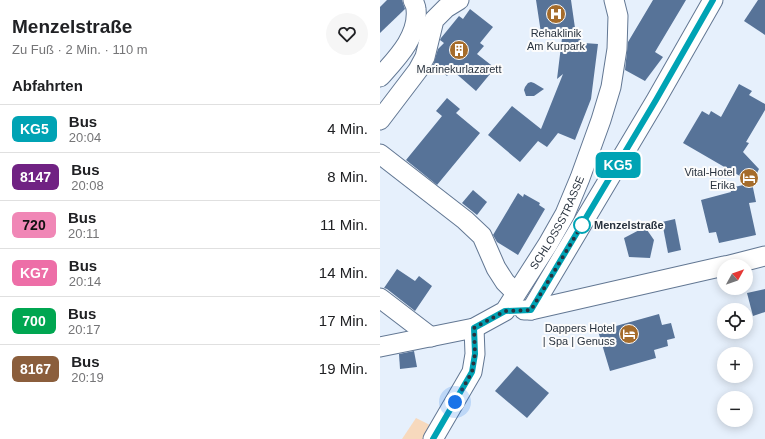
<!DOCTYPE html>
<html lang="de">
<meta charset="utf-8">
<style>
body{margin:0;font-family:Arial,sans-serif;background:#f6f6f6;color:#202124;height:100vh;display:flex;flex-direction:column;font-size:15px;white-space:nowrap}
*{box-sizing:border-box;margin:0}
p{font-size:13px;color:#757577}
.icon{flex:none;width:22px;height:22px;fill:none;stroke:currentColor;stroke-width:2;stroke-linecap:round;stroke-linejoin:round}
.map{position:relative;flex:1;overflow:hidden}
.details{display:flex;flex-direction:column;background:#fff;width:380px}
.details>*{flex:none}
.badge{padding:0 8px;border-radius:6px;font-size:14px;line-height:26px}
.needle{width:26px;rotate:50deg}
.buttons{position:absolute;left:337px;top:259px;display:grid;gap:8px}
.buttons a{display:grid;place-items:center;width:36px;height:36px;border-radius:50%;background:#fff;box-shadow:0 2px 10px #0003;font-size:20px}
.you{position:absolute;width:20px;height:20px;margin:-10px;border:3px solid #fff;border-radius:50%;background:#1a73e8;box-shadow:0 0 0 6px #1a73e833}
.map>.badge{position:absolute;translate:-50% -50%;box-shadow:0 0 0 2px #fff}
h2{padding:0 12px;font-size:15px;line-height:36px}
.round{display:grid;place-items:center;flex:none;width:42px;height:42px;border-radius:21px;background:#f6f6f6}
.headline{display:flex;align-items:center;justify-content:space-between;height:68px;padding:0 12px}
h1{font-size:19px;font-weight:700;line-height:30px}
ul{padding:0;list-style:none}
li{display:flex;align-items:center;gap:12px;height:48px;padding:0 12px;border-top:1px solid #e0e0e0}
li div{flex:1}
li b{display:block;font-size:15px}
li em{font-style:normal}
li .badge{min-width:44px;font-weight:700;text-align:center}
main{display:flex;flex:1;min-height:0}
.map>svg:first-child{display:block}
</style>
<main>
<section class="details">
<div class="headline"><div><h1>Menzelstraße</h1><p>Zu Fuß · 2 Min. · 110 m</p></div><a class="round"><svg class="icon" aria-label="heart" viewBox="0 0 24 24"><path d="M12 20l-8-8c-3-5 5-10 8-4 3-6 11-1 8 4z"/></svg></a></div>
<h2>Abfahrten</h2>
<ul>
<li><span class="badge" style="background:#00a3b4;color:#fff">KG5</span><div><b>Bus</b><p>20:04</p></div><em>4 Min.</em></li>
<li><span class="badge" style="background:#702283;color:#fff">8147</span><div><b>Bus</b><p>20:08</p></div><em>8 Min.</em></li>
<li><span class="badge" style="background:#f087b6;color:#111">720</span><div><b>Bus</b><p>20:11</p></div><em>11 Min.</em></li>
<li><span class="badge" style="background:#ed6ea7;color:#fff">KG7</span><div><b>Bus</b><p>20:14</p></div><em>14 Min.</em></li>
<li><span class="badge" style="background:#00a651;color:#fff">700</span><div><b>Bus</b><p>20:17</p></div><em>17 Min.</em></li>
<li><span class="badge" style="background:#8b5e3c;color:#fff">8167</span><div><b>Bus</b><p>20:19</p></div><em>19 Min.</em></li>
</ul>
</section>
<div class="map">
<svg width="385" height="439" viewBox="0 0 385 439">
<rect width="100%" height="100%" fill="#e6f0fc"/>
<polygon fill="#f7d9bd" points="36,418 54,427 46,439 22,439"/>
<g fill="#577398">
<polygon points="7,0 22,0 25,9 0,33 0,7"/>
<polygon points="156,0 191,0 196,35 204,43 218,44 211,99 195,140 178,133 167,147 158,141 140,162 108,135 132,106 161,129 183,74 177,79 183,30 161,33"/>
<polygon points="273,0 306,0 275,52 283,57 265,81 245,70 248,42"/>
<polygon points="378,0 385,0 385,35 364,21"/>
<polygon points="90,9 113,27 100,43 104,46 97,54 115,68 96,91 72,70 67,76 53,65 58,49 64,43 60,40 61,38 79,16 83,19"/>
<polygon points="151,82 154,83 164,89 154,96 146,96 144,90 145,87 148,83"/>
<polygon points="359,84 372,91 369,95 385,104 385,110 366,142 369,143 363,152 379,169 372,183 303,143 322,111 329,115 331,111 341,117"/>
<polygon points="67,98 80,109 76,113 100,133 57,185 26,160 62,116 56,111"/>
<polygon points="372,183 376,202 369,203 376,235 339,243 336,232 329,233 321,200 351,192 350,188"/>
<polygon points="93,190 107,202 97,215 82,203"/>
<polygon points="138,193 143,197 144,194 160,203 159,205 165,209 138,255 117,242 113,235"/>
<polygon points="295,219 301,250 288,253 282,222"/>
<polygon points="265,227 274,240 270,258 249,257 244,238"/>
<polygon points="17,269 35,281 39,276 52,286 35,311 7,289 4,288"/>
<polygon points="385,289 385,312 373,316 367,293"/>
<polygon points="279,314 282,325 291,323 295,338 287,340 288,346 274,350 276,358 230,371 218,331"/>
<polygon points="34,351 37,367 20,369 19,354"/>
<polygon points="137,366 169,393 147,418 115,391"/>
</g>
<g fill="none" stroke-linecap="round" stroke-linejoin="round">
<g stroke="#627793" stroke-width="21">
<g id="minor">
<path d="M0,77C17,58 39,36 36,9C36,6 34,3 33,0"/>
<polyline points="0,120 38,70 45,57 54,20 66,8 79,0"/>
<polyline points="0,154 85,220 102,236 116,268 125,282 136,293"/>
<polyline points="346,266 385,256"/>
<polyline points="0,298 51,337"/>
<polyline points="144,310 151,310 344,266"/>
<polyline points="151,310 276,100 333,0"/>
<path id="s1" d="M0,347L94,328L125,311L168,244L185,214L200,178L221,120L231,87L237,49L238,16L234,0"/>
<polyline points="53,439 92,372 95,354 94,328"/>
</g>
</g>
<use href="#minor" stroke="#fff" stroke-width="19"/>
</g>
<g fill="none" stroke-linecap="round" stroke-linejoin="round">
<g stroke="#fff" stroke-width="9">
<polyline id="line" points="53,439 92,372 95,354 94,328 125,311 151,310 276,100 333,0"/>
</g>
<use href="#line" stroke="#00a3b4" stroke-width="6"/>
<polyline stroke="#29333f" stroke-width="4" stroke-dasharray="0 7.2" points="75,402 92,372 95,354 94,328 125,311 151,310 202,225"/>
</g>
<defs>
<g id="hospital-disc" transform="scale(1)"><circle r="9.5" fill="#a56c2b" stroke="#fcfcfc"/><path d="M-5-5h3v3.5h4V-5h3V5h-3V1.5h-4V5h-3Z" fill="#fff"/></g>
<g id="building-disc" transform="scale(1)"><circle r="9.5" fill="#a56c2b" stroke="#fcfcfc"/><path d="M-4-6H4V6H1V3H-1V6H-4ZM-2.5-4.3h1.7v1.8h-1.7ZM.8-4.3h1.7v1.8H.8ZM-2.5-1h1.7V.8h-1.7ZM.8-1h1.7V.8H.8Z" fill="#fff"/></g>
<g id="hotel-disc" transform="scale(1)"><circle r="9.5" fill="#a56c2b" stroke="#fcfcfc"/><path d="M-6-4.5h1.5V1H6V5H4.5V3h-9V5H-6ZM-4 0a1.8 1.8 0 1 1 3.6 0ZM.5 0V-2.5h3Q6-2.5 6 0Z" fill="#fff"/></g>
</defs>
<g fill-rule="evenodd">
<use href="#hospital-disc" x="176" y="14"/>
<use href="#building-disc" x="79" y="50"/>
<use href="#hotel-disc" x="369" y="178"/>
<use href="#hotel-disc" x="249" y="334"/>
</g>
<circle fill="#fff" stroke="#00a3b4" stroke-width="2" cx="202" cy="225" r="8"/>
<g text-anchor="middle" stroke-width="4" stroke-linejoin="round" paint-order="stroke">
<g font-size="11" fill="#29333f" stroke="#fcfcfc">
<text x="176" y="37">Rehaklinik<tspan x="176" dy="13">Am Kurpark</tspan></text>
<text x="79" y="73">Marinekurlazarett</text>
<text x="355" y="176" text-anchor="end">Vital-Hotel<tspan x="355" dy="13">Erika</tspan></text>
<text x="235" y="332" text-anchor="end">Dappers Hotel<tspan x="235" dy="13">| Spa | Genuss</tspan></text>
</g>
<g font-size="11" fill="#29333f" stroke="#fcfcfc">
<text dy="4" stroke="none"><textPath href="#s1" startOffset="234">SCHLOSSSTRASSE</textPath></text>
</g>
<g font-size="11" font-weight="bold" fill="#29333f" stroke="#fcfcfc" text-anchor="start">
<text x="214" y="229">Menzelstraße</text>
</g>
</g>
</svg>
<div class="buttons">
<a><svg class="needle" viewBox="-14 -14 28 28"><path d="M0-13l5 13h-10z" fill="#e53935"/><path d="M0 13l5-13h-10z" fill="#757577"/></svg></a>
<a><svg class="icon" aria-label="locate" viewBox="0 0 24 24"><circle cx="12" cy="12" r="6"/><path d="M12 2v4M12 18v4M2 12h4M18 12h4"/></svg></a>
<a>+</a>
<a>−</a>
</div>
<div class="you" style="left:75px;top:402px"></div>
<b class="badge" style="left:238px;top:165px;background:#00a3b4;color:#fff">KG5</b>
</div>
</main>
